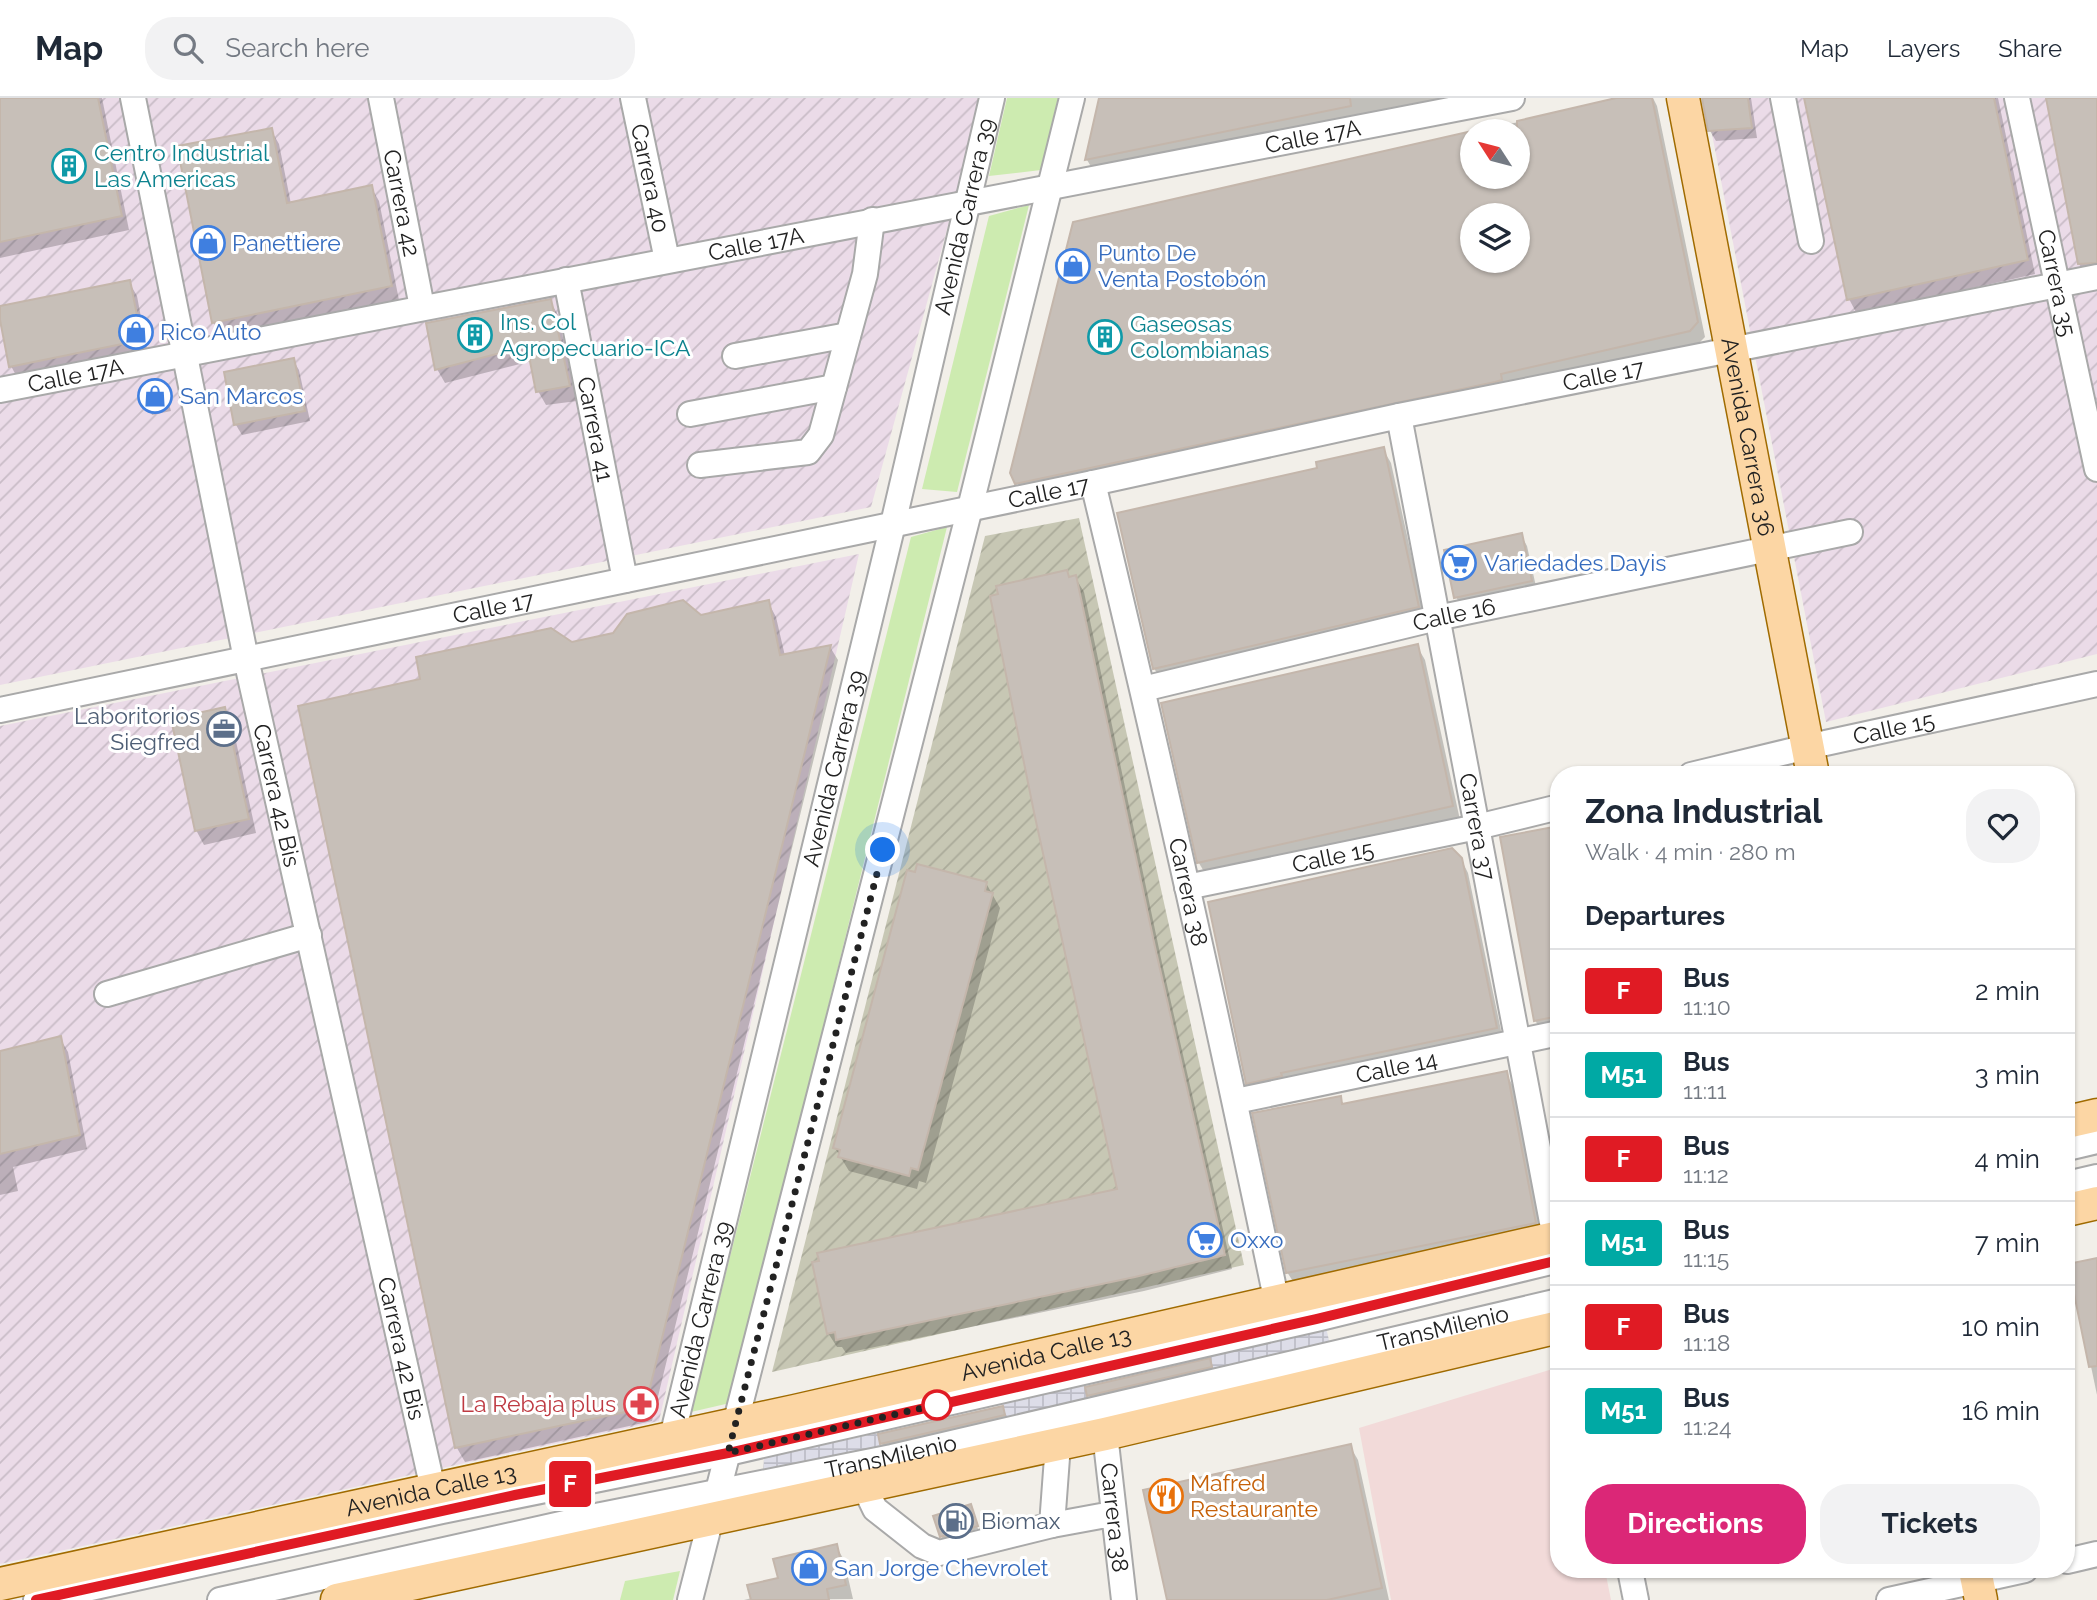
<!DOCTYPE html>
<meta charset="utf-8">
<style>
body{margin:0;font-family:Raleway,sans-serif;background:#f2f2f3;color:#1f2937;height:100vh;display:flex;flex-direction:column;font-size:26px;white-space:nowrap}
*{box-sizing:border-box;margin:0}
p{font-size:23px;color:#747a83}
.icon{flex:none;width:38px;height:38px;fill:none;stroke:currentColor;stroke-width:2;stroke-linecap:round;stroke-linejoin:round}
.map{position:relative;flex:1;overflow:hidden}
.side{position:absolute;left:1550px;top:668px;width:525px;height:812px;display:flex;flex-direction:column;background:#fff;border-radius:28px;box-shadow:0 2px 5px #0004}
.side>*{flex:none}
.badge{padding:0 14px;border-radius:5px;font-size:24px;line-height:46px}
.needle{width:46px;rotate:306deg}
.fabs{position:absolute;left:1460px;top:21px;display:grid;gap:14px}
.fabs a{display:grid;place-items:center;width:70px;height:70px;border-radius:50%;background:#fff;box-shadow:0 2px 5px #0004;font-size:35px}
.you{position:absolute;width:35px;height:35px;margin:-18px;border:5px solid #fff;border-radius:50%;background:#1a73e8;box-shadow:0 0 0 10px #1a73e833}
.map>.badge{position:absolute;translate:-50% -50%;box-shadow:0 0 0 4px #fff}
h2{padding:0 35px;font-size:26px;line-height:63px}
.round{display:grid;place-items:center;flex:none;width:74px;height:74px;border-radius:28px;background:#f2f2f3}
.overview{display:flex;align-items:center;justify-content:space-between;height:119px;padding:0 35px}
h1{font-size:33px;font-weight:700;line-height:52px}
.button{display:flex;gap:14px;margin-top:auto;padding:14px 35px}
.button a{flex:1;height:80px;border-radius:28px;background:#db2777;color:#fff;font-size:28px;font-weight:700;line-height:80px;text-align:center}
.button a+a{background:#f2f2f3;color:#1f2937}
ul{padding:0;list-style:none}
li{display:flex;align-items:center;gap:21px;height:84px;padding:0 35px;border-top:2px solid #e0e1e3}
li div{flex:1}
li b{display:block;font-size:26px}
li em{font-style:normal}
li .badge{min-width:77px;font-weight:700;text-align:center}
header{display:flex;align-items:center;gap:42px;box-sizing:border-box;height:98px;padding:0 35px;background:#fff;border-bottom:2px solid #e0e1e3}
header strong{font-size:33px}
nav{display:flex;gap:38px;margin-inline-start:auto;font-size:24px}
.search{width:490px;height:63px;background:#f2f2f3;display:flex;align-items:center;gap:18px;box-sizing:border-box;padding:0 24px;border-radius:28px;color:#747a83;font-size:26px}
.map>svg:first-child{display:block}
</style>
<header>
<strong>Map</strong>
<div class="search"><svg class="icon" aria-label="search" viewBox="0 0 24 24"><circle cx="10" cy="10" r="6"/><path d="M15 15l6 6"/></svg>Search here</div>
<nav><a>Map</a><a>Layers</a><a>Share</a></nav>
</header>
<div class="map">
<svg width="2097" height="1502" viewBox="0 0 2097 1502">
<defs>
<pattern id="industrial-furrows" width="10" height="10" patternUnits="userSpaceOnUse" patternTransform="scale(1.75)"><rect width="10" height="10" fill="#ebdbe8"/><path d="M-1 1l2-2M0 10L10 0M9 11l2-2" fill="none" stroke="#c9bcc7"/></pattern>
<pattern id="construction-furrows" width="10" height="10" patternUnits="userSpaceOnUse" patternTransform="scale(1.75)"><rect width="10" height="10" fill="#c7c7b4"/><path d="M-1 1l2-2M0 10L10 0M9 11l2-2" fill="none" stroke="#abab9a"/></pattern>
<pattern id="plaza-grid" width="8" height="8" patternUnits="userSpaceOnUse" patternTransform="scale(1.75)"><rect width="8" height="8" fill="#dddde8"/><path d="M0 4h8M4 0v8" fill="none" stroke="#bdbdc7"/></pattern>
</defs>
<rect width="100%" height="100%" fill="#f2efe9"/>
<polygon fill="#f2dad9" points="1559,1269 1559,1472 1605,1472 1611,1502 1391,1502 1359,1330"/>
<g fill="url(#industrial-furrows)">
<polygon points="0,0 978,0 960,84 871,409 0,587"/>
<polygon points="1705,0 2097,0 2097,556 1826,624"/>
<polygon points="859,456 659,1323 0,1466 0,628"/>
</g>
<polygon fill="url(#construction-furrows)" points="1079,420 1244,1167 772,1274 985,438"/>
<g fill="#cdebb0">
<polygon points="1007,0 1058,0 1041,72 989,78"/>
<polygon points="1029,107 957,394 922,391 989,118"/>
<polygon points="947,429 730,1305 691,1314 911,439"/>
<polygon points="680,1473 673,1502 620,1502 625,1483"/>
</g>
<g fill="url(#plaza-grid)">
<polygon points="1326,1229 1330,1247 1212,1271 1209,1255"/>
<polygon points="1084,1285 1088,1301 1006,1321 1002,1305"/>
<polygon points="878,1335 881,1351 763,1377 764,1360"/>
</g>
<g fill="#0003" fill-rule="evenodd">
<polygon points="0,0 102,0 129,132 0,160"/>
<polygon points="1101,0 1465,0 1095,75 1087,62"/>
<path d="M1624,0H1653L1657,8L1705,239L1698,246L1025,399L1011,375L1472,79H1517V33H1479ZM1472,117H1517V163H1472Z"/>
<polygon points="1704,0 1751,0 1757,40 1716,43 1710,33"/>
<polygon points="1806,0 1998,0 2035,176 1857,216 1849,201"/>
<polygon points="2047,0 2097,0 2097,179 2088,180 2079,166"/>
<polygon points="271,32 279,46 291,106 371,89 379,103 399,202 222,238 213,224"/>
<polygon points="129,184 137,198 148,257 19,283 11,268 0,210"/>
<polygon points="550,203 558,217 577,303 546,307 538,293 532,263 445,285 437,271"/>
<polygon points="293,262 299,272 310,323 242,337 236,327 226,276"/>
<polygon points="163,286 171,313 152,317 143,290"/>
<polygon points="1383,351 1391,365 1426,523 1162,584 1154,570 1320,371"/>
<polygon points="1521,437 1527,448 1537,493 1462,509 1456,499"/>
<polygon points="1066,474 1070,481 1075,479 1084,494 1162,865 1232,1171 1144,1193 846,1255 842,1249 837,1249 828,1235 1119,1092"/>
<polygon points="768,504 776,519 785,558 830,549 838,562 652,1323 465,1364 457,1350 300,609"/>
<polygon points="1417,548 1425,562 1460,722 1207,779 1199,765 1163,606"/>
<polygon points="224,611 232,625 256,735 204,747 196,732"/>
<polygon points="1559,729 1559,933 1543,936 1535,922 1502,741"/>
<polygon points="1461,761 1468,775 1503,942 1255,998 1248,985"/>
<polygon points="986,785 1000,810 926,1085 919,1083 917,1091 849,1073 835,1050"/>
<polygon points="60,940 68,954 87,1051 13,1069 18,1093 0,1097 0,953"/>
<polygon points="1506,975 1514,990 1543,1139 1296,1188 1287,1174 1340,1000 1344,1008"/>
<polygon points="2097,1162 2097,1297 2070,1168"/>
<polygon points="1209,1262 1215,1273 1095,1308 1089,1297"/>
<polygon points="1002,1310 1008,1320 888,1356 882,1346"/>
<polygon points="1350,1348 1358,1362 1389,1502 1169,1502"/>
<polygon points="972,1410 978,1431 943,1441 941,1438"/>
<polygon points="836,1448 844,1462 853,1501 744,1502 752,1500"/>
</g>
<g fill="#c7bfb8" stroke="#c4b6ab" stroke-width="2" fill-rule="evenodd">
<polygon points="0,0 98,0 122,118 0,144"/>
<polygon points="1099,0 1350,0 1351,8 1085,62"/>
<path d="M1616,0H1652L1698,224L1690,233L1501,276L1502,282L1495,284L1015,386L1010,375L1073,124L1472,33V79H1517V23ZM1472,117H1517V163H1472Z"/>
<polygon points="1702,0 1748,0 1752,30 1708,33"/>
<polygon points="1804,0 1994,0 2028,162 1847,202"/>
<polygon points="2046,0 2097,0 2097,165 2078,166"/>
<polygon points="272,30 287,105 372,87 392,188 212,225 177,48"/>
<polygon points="130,182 142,242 9,269 0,222 0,208"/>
<polygon points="551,201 570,288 536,294 527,248 435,272 426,225"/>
<polygon points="294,260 305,313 234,327 224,274"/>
<polygon points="164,284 169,307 146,311 141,289"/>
<polygon points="1384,349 1419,509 1153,571 1117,415 1317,370 1316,364"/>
<polygon points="1522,435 1532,483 1454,500 1444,452"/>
<polygon points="1067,472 1069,479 1076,477 1155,849 1225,1157 1135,1179 836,1242 835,1234 827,1236 812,1164 819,1163 817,1155 1117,1091 1035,719 990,498 998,496 996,488"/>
<polygon points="683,502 701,517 769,502 780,557 831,547 646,1306 644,1310 455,1350 298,608 420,581 416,559 551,530 572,544 613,535 627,516"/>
<polygon points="1418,546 1453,708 1197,765 1161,605"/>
<polygon points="225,609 249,721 195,733 171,621"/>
<polygon points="1559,728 1559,918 1534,923 1500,739"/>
<polygon points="1452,750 1462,760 1497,930 1281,975 1282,978 1246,986 1208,804"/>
<polygon points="917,766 987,784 985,793 993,795 918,1072 911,1070 909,1078 838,1059 840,1052 833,1050 907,772 915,774"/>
<polygon points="61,938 80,1037 0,1056 0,953"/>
<polygon points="1507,973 1536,1125 1286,1175 1252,1015 1341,998 1342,1006"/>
<polygon points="2097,1160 2097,1268 2089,1269 2068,1166"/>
<polygon points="1210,1260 1212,1269 1087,1298 1085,1289"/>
<polygon points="1003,1308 1005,1317 880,1346 878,1336"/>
<polygon points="1351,1346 1382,1490 1327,1502 1167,1502 1143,1392"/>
<polygon points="971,1406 978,1428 940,1439 933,1418"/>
<polygon points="837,1446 846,1487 827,1491 829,1502 751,1502 747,1487 778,1480 773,1461"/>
</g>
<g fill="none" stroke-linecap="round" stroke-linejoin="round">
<g stroke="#a9a9a9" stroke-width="28">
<g id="minor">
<path id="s1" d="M133,0L246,561L433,1391"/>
<path id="s2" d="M381,0L422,209"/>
<path id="s3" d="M633,0L667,162"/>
<polyline points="1783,0 1811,143"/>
<path id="s4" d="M2017,0L2097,371"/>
<path id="s5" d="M566,182L625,482"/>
<polyline points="735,258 848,237"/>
<path id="s6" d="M0,292L1512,0"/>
<polyline points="690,316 834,289"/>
<path id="s7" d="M1399,318L1555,1140"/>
<polyline points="700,367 808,354 821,337 865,176 872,122"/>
<path id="s8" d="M1093,385C1159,657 1220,931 1277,1205"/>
<path id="s9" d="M1143,591L1437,520L1850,434"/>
<path id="s10" d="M0,612L1093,385L1399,318L2097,179"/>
<path id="s11" d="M1691,677L1807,649L2097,586"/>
<path id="s12" d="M1187,789L1477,729L1559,709"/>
<polyline points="107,896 309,837"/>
<path id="s13" d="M1236,1003L1559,935"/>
<polyline points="2067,1050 2097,1043"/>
<polyline points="2067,1086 2097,1079"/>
<path id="s14" d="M1105,1336L1124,1502"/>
<path id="s15" d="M672,1339L893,426L992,0"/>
<polyline points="864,1388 875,1411 922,1448 939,1455 1052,1427 1058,1346"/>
<polyline points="1052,1427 1101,1418 1114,1418"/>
<polyline points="2067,1463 2097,1456"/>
<polyline points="1630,1472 1636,1502"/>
<polyline points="36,1502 442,1413 728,1355 1316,1221 1559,1162"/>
<path id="s16" d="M220,1502L601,1417L892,1359L1559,1203"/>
<polyline points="690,1502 970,410 1072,0"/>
<polyline points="1889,1502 2025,1472"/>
</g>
</g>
<g stroke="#a06b00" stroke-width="35">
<g id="major">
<path id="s17" d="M1683,0L1813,677"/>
<polyline points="2067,1024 2097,1017"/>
<polyline points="2067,1112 2097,1105"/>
<polyline points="1975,1472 1981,1502"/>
<path id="s18" d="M0,1486L795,1313L1559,1139"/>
<polyline points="337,1502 1105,1336 1559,1229"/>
</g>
</g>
<use href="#minor" stroke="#fff" stroke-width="24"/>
<use href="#major" stroke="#fcd6a4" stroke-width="32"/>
</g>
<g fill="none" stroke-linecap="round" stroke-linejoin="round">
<g stroke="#fff" stroke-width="16">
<polyline id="line" points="36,1502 515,1397 728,1355 1316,1221 1559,1162"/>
</g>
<use href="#line" stroke="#e01b24" stroke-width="10"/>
<polyline stroke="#222" stroke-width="7" stroke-dasharray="0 12.6" points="883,752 728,1355 944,1305 937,1307"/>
</g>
<defs>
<g id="building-ring" transform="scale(1.75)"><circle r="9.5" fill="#fff" stroke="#0f9aa8" stroke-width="1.5"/><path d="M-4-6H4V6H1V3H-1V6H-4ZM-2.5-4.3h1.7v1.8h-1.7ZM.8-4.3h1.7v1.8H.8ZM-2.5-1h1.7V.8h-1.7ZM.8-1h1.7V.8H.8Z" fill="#0f9aa8"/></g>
<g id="shop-ring" transform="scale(1.75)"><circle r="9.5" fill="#fff" stroke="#3f7fe0" stroke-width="1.5"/><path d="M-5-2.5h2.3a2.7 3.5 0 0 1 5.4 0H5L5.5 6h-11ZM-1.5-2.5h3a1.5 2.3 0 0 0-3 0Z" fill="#3f7fe0"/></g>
<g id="supermarket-ring" transform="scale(1.75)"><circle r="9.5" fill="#fff" stroke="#3f7fe0" stroke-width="1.5"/><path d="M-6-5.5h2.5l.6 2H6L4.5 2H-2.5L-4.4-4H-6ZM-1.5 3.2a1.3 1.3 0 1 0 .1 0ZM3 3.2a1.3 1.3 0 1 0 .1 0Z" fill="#3f7fe0"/></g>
<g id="office-ring" transform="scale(1.75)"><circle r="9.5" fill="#fff" stroke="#5c6f8a" stroke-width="1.5"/><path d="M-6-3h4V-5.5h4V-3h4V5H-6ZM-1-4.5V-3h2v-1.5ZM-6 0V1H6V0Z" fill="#5c6f8a"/></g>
<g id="pharmacy-ring" transform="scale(1.75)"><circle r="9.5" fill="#fff" stroke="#e0444e" stroke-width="1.5"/><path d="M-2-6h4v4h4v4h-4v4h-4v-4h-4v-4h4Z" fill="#e0444e"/></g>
<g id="restaurant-ring" transform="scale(1.75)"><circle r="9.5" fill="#fff" stroke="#e8710a" stroke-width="1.5"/><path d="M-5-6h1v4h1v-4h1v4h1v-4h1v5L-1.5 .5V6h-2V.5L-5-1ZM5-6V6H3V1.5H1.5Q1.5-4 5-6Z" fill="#e8710a"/></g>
<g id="fuel-ring" transform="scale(1.75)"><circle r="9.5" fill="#fff" stroke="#5c6f8a" stroke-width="1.5"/><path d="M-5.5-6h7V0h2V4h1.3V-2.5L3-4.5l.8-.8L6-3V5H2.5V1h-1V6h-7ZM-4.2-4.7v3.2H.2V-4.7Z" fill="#5c6f8a"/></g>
</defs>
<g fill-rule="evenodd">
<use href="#building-ring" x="69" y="68"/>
<use href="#shop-ring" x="208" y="145"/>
<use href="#shop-ring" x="1073" y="168"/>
<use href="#shop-ring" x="136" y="234"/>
<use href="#building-ring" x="475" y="237"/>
<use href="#building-ring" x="1105" y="239"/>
<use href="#shop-ring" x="155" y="298"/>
<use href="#supermarket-ring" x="1459" y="465"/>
<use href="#office-ring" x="224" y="631"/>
<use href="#supermarket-ring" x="1205" y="1142"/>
<use href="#pharmacy-ring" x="641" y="1306"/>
<use href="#restaurant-ring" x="1166" y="1398"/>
<use href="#fuel-ring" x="956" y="1423"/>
<use href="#shop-ring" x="809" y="1470"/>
</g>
<circle fill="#fff" stroke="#e01b24" stroke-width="3.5" cx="937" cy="1307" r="14"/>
<g text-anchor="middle" stroke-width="6" stroke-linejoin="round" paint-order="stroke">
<g font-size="23" fill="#222" stroke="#fff">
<text dy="8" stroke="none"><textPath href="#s6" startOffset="1337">Calle 17A</textPath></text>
<text dy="8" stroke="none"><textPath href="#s3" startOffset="82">Carrera 40</textPath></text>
<text dy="8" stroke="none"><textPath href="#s2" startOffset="107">Carrera 42</textPath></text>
<text dy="8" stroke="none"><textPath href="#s15" startOffset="1255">Avenida Carrera 39</textPath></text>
<text dy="8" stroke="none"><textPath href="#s6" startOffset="770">Calle 17A</textPath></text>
<text dy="8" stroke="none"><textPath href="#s4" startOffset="189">Carrera 35</textPath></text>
<text dy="8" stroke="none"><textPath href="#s6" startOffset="77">Calle 17A</textPath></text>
<text dy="8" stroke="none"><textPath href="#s10" startOffset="1638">Calle 17</textPath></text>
<text dy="8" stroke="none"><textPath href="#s5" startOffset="152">Carrera 41</textPath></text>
<text dy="8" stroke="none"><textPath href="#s17" startOffset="345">Avenida Carrera 36</textPath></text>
<text dy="8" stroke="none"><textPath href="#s10" startOffset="1071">Calle 17</textPath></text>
<text dy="8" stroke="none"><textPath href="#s10" startOffset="504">Calle 17</textPath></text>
<text dy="8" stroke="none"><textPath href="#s9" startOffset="320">Calle 16</textPath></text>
<text dy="8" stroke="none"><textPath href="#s11" startOffset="208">Calle 15</textPath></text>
<text dy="8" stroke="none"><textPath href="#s15" startOffset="688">Avenida Carrera 39</textPath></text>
<text dy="8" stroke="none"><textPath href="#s1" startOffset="712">Carrera 42 Bis</textPath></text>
<text dy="8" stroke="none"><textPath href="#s7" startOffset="418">Carrera 37</textPath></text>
<text dy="8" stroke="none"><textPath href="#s12" startOffset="149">Calle 15</textPath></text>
<text dy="8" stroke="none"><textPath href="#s8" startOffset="420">Carrera 38</textPath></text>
<text dy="8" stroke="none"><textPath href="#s13" startOffset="164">Calle 14</textPath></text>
<text dy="8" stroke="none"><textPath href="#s15" startOffset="121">Avenida Carrera 39</textPath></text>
<text dy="8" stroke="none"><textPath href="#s16" startOffset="1253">TransMilenio</textPath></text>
<text dy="8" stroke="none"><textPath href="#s1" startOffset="1279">Carrera 42 Bis</textPath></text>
<text dy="8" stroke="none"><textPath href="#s18" startOffset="1071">Avenida Calle 13</textPath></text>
<text dy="8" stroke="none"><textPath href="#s16" startOffset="686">TransMilenio</textPath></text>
<text dy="8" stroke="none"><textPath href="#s18" startOffset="441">Avenida Calle 13</textPath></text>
<text dy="8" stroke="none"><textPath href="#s14" startOffset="84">Carrera 38</textPath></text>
</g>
<g font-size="23" fill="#0d838f" stroke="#fff" text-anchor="start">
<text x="94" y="63">Centro Industrial<tspan x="94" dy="26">Las Americas</tspan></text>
<text x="500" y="232">Ins. Col<tspan x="500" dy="26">Agropecuario-ICA</tspan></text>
<text x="1130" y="234">Gaseosas<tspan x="1130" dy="26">Colombianas</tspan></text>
</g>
<g font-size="23" fill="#366cbe" stroke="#fff" text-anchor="start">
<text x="232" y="153">Panettiere</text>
<text x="1098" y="163">Punto De<tspan x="1098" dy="26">Venta Postobón</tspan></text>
<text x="160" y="242">Rico Auto</text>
<text x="180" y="306">San Marcos</text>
<text x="1484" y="473">Variedades Dayis</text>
<text x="1230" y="1150">Oxxo</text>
<text x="834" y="1478">San Jorge Chevrolet</text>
</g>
<g font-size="23" fill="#4e5e75" stroke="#fff" text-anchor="end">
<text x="200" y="626">Laboritorios<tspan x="200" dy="26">Siegfred</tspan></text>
<text x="981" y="1431" text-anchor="start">Biomax</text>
</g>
<g font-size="23" fill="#be3a42" stroke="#fff" text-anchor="end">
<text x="616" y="1314">La Rebaja plus</text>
</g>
<g font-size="23" fill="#c56008" stroke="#fff" text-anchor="start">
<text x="1190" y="1393">Mafred<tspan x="1190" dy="26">Restaurante</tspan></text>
</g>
</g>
</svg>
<div class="fabs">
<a><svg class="needle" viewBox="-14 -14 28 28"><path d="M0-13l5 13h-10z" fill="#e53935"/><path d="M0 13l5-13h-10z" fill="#747a83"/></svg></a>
<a><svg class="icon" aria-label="layers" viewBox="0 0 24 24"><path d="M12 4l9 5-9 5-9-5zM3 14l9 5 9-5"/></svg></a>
</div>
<div class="you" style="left:883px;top:752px"></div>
<b class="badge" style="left:570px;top:1386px;background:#e01b24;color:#fff">F</b>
<section class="side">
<div class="overview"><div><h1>Zona Industrial</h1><p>Walk · 4 min · 280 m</p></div><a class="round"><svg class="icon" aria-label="heart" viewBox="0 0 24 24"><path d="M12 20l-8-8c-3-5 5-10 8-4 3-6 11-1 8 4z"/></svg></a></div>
<h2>Departures</h2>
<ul>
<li><span class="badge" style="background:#e01b24;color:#fff">F</span><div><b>Bus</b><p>11:10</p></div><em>2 min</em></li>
<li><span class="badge" style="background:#00a9a4;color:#fff">M51</span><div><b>Bus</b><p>11:11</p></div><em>3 min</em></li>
<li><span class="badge" style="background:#e01b24;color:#fff">F</span><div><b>Bus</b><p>11:12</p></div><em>4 min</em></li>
<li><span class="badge" style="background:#00a9a4;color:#fff">M51</span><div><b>Bus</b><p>11:15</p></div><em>7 min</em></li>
<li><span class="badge" style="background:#e01b24;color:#fff">F</span><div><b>Bus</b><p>11:18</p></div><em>10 min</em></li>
<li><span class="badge" style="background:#00a9a4;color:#fff">M51</span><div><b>Bus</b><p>11:24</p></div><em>16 min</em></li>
</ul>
<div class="button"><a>Directions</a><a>Tickets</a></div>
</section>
</div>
